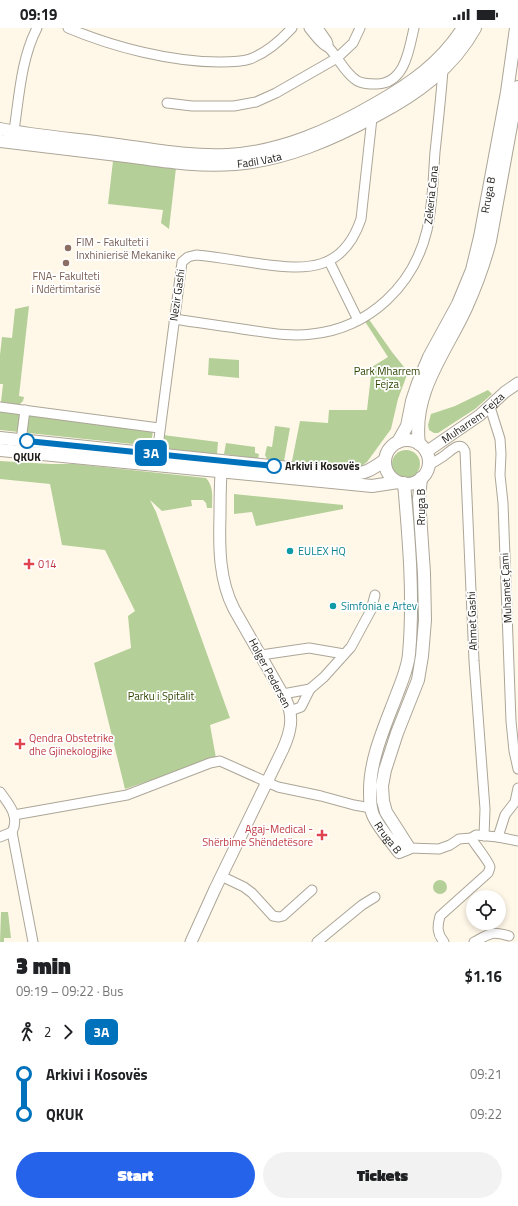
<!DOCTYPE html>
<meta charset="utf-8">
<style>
body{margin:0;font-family:"Titillium Web",sans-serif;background:#f2f2f2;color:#202124;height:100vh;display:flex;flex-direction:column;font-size:15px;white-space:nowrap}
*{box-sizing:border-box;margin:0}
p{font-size:13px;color:#757577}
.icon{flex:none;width:22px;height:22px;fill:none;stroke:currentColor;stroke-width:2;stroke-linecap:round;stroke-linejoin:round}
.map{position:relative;height:914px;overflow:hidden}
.side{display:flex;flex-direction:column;background:#fff;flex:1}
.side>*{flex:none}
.badge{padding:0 8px;border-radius:6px;font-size:14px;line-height:26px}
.controls{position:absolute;left:466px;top:862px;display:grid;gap:8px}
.controls a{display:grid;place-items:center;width:40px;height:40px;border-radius:50%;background:#fff;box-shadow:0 2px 6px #0003;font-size:20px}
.map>.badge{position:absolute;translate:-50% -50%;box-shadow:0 0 0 2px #fff}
.legs{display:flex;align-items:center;gap:6px;height:44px;padding:0 16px;font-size:13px}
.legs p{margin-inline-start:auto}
.head{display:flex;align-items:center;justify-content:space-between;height:68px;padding:0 16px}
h1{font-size:22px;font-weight:800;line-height:30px}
.cta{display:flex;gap:8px;margin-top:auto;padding:8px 16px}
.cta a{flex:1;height:46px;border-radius:24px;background:#2563eb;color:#fff;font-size:16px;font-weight:800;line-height:46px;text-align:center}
.cta a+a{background:#f2f2f2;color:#202124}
ul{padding:0 16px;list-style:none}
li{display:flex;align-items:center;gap:14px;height:40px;font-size:15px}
li i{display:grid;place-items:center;width:6px;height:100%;margin:0 5px;background:currentColor}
li i::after{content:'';width:10px;height:10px;margin:-5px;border:3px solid;border-radius:50%;background:#fff}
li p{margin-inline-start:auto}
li:first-child i{background:linear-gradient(#0000 50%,currentColor 0)}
li:last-child i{background:linear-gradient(currentColor 50%,#0000 0)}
.status{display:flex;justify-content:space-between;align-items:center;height:28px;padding:0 20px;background:#fff;direction:ltr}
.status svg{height:11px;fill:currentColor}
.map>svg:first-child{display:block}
</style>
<div class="status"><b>09:19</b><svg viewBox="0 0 49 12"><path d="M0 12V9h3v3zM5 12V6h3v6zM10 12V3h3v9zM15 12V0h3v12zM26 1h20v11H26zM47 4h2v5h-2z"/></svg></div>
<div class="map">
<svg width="518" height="914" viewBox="0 0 518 914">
<rect width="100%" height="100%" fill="#fff8e9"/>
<g fill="#b5cf98">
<polygon points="113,133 176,140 169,201 161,195 163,182 108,176"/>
<polygon points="29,278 19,368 24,369 23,373 19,377 1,374 3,356 0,356 0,327 2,309 12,310 15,281"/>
<polygon points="368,290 392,324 408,344 398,371 391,401 367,434 360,439 292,433 300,393 328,395 329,382 367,382 372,339 388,329 364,292"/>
<polygon points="209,330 239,332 239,350 208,347"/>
<polygon points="488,362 492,366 475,381 438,405 434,405 429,402 428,397 431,386 455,378"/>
<polygon points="0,382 153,402 151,418 0,402"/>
<polygon points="275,398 290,400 284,433 267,431 265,427 267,418 272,419"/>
<polygon points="163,407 218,414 217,426 163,421 161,415"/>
<polygon points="226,415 255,419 255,425 259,426 258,431 224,426"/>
<circle cx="406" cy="436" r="14"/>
<path d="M0,433L51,436H75L206,450C214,459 212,469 212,480H207L206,475L203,472H191L192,478L162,483L150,472L156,484L230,690L210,697L216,730L125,761L94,635L131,620L128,588L135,583L105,522L62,517L50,456L0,451Z"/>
<polygon points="234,466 343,477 343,481 256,498 252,484 234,486"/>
<circle cx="440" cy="859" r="7"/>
<polygon points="1,884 8,884 11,910 4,910 4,914 0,914"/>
</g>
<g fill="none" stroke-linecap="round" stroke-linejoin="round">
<g stroke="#aca698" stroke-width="11">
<g id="minor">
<path d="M68,0C113,19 171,34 220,34C230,34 241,34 250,31C266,25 281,12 292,0"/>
<path d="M309,0C313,5 318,12 323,16C325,18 328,19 330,21C339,31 345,45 356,52C361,56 370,56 377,56C405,55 409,22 414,0"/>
<polyline points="318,0 327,13 328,16"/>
<polyline points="167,75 192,78 234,78 256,74 276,65 337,30 353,15 360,0"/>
<path d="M13,109C19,73 20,33 37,0"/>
<polyline points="329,233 358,292"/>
<path d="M174,291C199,295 224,298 249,302C270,305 291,309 312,306C370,300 414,257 427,202C433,176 433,150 435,124C438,96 441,69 443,42"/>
<polyline points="0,379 159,400"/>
<polyline points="490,379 500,411 501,426 500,447 503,475 511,693 514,723 518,741"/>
<polyline points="21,413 25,382"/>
<path d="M157,426L182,234L188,229L196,227C218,229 239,233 261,236C307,242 343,244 361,191L372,90"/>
<path d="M429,437C434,434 440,431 445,427C451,423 460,412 465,423L474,633L485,781L484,808"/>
<polyline points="261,627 309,620 344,626"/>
<polyline points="310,661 324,649 351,619 371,582 375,567"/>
<polyline points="283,666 310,661 301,679 290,683"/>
<path d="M0,764C9,776 20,789 12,804"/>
<polyline points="14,787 127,767 210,735 220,733 278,759 321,768 354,777 371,780"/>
<polyline points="12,804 33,914"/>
<polyline points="0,809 12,804"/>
<polyline points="498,809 505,787 515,774 518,760"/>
<polyline points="409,820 439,821 450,817 459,811 471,810 476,807 498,809 518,813"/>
<polyline points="221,848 244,859 252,865 273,888 279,889 283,888 312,862"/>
<polyline points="317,914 362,877 375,869"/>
<path d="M444,914C437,906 437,899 440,888L488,845C488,845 490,840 490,839C490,835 474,815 471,810"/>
<path d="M474,914C491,905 491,903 509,908"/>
</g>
</g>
<g stroke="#aca698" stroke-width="13">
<g id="tertiary">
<path id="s1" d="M426,424L480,387L505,364L518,355"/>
<path d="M191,914L215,861L283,721C291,703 294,689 286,672L234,581C219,552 219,519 220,487C220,469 220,452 222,434"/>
</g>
</g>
<g stroke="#aca698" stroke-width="14">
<g id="secondary">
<path d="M0,101C36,108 74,111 111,116C149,121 189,129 228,127C281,124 330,102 375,76C410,56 441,35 463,0"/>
<path id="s2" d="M0,113C42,118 84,123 126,128C162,133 199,139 235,136C285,132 333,111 377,87C417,66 453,40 475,0"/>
<path d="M0,410L348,446C365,446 371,442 385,432"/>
<circle cx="407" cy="434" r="22"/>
<path id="s3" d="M398,414L407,398L412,373L418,355L429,329L458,276L472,242L480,209L507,64L516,0"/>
<path d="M419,416C412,364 446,324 466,280C476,258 484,236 490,213L518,59"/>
<polyline points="0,422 362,457 372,458 398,454"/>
<path id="s4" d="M404,455C409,512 414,569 409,626C408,639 402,653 397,666C385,698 369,732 370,766C370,773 370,780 373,787C378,799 391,813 399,824L409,820L386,784L383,773L382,758L385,742L397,705L418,652L422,628L425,592L424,545L419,471L421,450"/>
</g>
</g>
<use href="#minor" stroke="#fff" stroke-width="9"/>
<use href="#tertiary" stroke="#fff" stroke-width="11"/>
<use href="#secondary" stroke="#fff" stroke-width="12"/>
</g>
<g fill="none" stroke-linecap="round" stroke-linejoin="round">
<g stroke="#fff" stroke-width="9">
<polyline id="line-1" points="27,413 274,438"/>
</g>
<use href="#line-1" stroke="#0072bc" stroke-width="6"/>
</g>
<g fill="#8d6e63" stroke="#fff" stroke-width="1.5">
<circle cx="68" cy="220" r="4"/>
<circle cx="66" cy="235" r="4"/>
</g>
<g fill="#fff" stroke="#0072bc" stroke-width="2">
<circle cx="27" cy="413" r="7"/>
<circle cx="274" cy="438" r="7"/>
</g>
<g fill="#0f9aa8" stroke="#fff" stroke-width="1.5">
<circle cx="290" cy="523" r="4"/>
<circle cx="333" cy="578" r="4"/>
</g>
<g fill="#e0444e" stroke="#fff" stroke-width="1.5">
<path d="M27 530h4v4h4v4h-4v4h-4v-4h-4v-4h4z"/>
<path d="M18 710h4v4h4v4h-4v4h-4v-4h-4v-4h4z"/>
<path d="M320 801h4v4h4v4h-4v4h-4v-4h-4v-4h4z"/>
</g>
<g text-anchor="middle" stroke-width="3.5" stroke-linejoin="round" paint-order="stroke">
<g font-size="11" fill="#1c1a15" stroke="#fff">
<text dy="4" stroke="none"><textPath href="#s2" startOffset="261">Fadil Vata</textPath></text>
<text transform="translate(431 167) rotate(-84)" y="4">Zekeria Cana</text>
<text dy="4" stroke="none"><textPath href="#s3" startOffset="265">Rruga B</textPath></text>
<text transform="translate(177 267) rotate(-82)" y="4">Nezir Gashi</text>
<text dy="4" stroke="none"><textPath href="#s1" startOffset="58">Muharrem Fejza</textPath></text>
<text transform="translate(421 479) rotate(-90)" y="4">Rruga B</text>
<text transform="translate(506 560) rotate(-93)" y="4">Muhamet Çami</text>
<text transform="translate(472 593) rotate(-92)" y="4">Ahmet Gashi</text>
<text transform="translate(270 645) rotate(62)" y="4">Holger Pedersen</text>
<text dy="4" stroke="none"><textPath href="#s4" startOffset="366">Rruga B</textPath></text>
</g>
<g font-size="11" fill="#785e54" stroke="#fff" text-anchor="start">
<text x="76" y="218">FIM - Fakulteti i<tspan x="76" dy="13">Inxhinierisë Mekanike</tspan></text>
<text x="66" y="252" text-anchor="middle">FNA- Fakulteti<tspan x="66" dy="13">i Ndërtimtarisë</tspan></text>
</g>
<g font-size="11" fill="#2f4602" stroke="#fff">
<text x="387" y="347">Park Mharrem<tspan x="387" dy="13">Fejza</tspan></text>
<text x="161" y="672">Parku i Spitalit</text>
</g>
<g font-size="11" font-weight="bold" fill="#1c1a15" stroke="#fff">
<text x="27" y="433">QKUK</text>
<text x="285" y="442" text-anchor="start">Arkivi i Kosovës</text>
</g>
<g font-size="11" fill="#0d838f" stroke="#fff" text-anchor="start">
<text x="298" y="527">EULEX HQ</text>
<text x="341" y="582">Simfonia e Artev</text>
</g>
<g font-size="11" fill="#be3a42" stroke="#fff" text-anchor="start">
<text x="38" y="540">014</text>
<text x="29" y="714">Qendra Obstetrike<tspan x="29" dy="13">dhe Gjinekologjike</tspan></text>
<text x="313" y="805" text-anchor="end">Agaj-Medical -<tspan x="313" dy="13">Shërbime Shëndetësore</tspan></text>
</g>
</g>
</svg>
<div class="controls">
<a><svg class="icon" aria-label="locate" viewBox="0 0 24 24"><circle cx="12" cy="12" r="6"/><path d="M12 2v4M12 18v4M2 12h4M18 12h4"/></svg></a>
</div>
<b class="badge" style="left:151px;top:425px;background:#0072bc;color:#fff">3A</b>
</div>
<section class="side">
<div class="head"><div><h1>3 min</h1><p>09:19 – 09:22 · Bus</p></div><b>$1.16</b></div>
<div class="legs"><svg class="icon" aria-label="walk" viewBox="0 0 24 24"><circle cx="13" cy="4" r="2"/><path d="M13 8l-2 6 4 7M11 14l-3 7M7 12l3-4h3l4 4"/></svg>2<svg class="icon" aria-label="forward" viewBox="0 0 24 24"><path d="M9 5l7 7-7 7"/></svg><b class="badge" style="background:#0072bc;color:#fff">3A</b></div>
<ul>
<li><i style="color:#0072bc"></i><b>Arkivi i Kosovës</b><p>09:21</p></li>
<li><i style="color:#0072bc"></i><b>QKUK</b><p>09:22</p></li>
</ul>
<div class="cta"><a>Start</a><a>Tickets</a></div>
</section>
